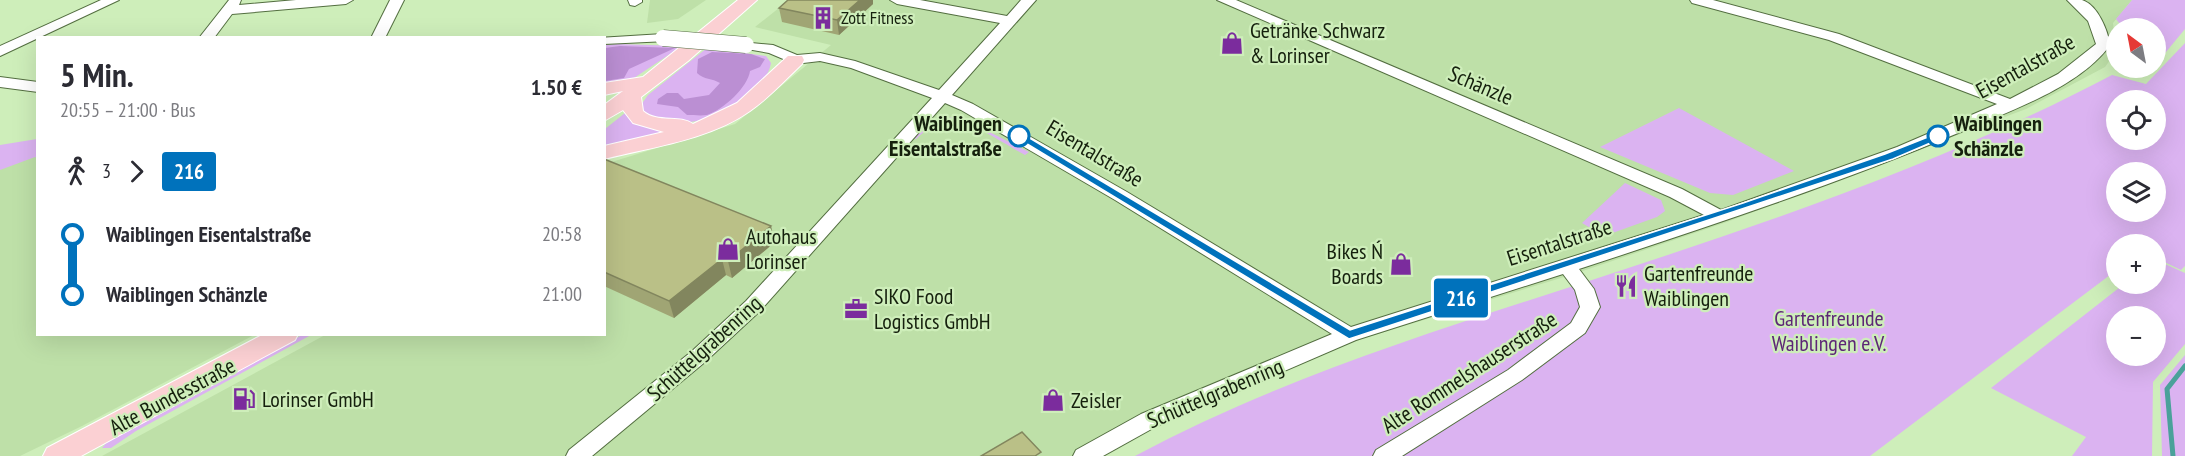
<!DOCTYPE html>
<html lang="de">
<meta charset="utf-8">
<style>
body{margin:0;font-family:"PT Sans Narrow",sans-serif;background:#f2f2f3;color:#2b2b33;height:100vh;display:flex;flex-direction:column;font-size:22px;white-space:nowrap}
*{box-sizing:border-box;margin:0}
p{font-size:20px;color:#7c7c81}
.icon{flex:none;width:33px;height:33px;fill:none;stroke:currentColor;stroke-width:2;stroke-linecap:round;stroke-linejoin:round}
.map{position:relative;flex:1;overflow:hidden}
.side{position:absolute;left:36px;top:36px;width:570px;height:300px;display:flex;flex-direction:column;background:#fff;border-radius:0px;box-shadow:0 6px 24px #0002}
.side>*{flex:none}
.badge{padding:0 12px;border-radius:4px;font-size:21px;line-height:39px}
.needle{width:39px;rotate:328deg}
.tools{position:absolute;left:2106px;top:18px;display:grid;gap:12px}
.tools a{display:grid;place-items:center;width:60px;height:60px;border-radius:50%;background:#fff;box-shadow:0 6px 24px #0002;font-size:30px}
.map>.badge{position:absolute;translate:-50% -50%;box-shadow:0 0 0 3px #fff}
.legs{display:flex;align-items:center;gap:9px;height:66px;padding:0 24px;font-size:20px}
.legs p{margin-inline-start:auto}
.headline{display:flex;align-items:center;justify-content:space-between;height:102px;padding:0 24px}
h1{font-size:33px;font-weight:800;line-height:45px}
ul{padding:0 24px;list-style:none}
li{display:flex;align-items:center;gap:21px;height:60px;font-size:22px}
li i{display:grid;place-items:center;width:9px;height:100%;margin:0 8px;background:currentColor}
li i::after{content:'';width:15px;height:15px;margin:-8px;border:4px solid;border-radius:50%;background:#fff}
li p{margin-inline-start:auto}
li:first-child i{background:linear-gradient(#0000 50%,currentColor 0)}
li:last-child i{background:linear-gradient(currentColor 50%,#0000 0)}
.map>svg:first-child{display:block}
</style>
<div class="map">
<svg width="2185" height="456" viewBox="0 0 2185 456">
<rect width="100%" height="100%" fill="#ceeeba"/>
<g fill="#bee0a8">
<polygon points="650,0 706,0 678,19 647,23"/>
<polygon points="789,0 2132,0 2113,23 2116,52 2105,67 2026,109 1727,222 1574,274 1355,341 1158,425 1103,456 102,456 325,335 604,334 605,164 735,124 831,45 755,27"/>
<polygon points="37,140 38,334 254,335 82,426 20,456 0,456 0,146"/>
</g>
<g fill="#dbb3f1" fill-rule="evenodd">
<polygon points="2132,0 2185,0 2185,29 2156,64 2156,28 2123,28 2116,19"/>
<path d="M2185,43V266L2181,270L2156,258V244H2116V269L2110,275L1870,456H1135C1281,378 1435,331 1592,280C1769,222 1947,162 2112,75L2146,84ZM2116,100H2156V140H2116ZM2116,172H2156V212H2116Z"/>
<polygon points="618,44 682,46 631,80 605,85 605,45"/>
<path d="M707,48L766,56L771,63C769,75 762,81 754,90C726,118 678,135 641,112V105L648,95Z"/>
<polygon points="1679,108 1794,171 1733,195 1710,193 1600,147"/>
<polygon points="625,113 627,113 686,130 605,149 605,129"/>
<path d="M953,117L970,122L1029,152L1025,155C989,136 952,102 916,139L912,138L934,121Z"/>
<polygon points="37,139 37,158 35,157 0,170 0,145"/>
<polygon points="1625,183 1661,200 1665,211 1657,217 1604,236 1582,223"/>
<path d="M2156,260L2185,273V344L2153,382L2152,456H2072L2086,437L1991,388L2124,284H2156ZM2116,316H2156V356H2116Z"/>
<polygon points="302,335 311,335 136,431 111,448 102,448 107,442"/>
<polygon points="2185,355 2185,456 2162,456 2160,385"/>
</g>
<g fill="#bb8fd3">
<polygon points="620,46 675,48 629,69 624,78 605,81 605,48"/>
<path d="M712,52L751,54L765,59L760,67L750,71C748,87 723,110 707,115C701,116 693,115 687,115L678,107L657,104L658,99L667,93H678L684,99L709,95L720,83C712,78 704,80 697,73L698,59Z"/>
</g>
<g fill="none" stroke-linecap="round" stroke-linejoin="round">
<polyline stroke="#4aa19a" stroke-width="5" points="2173,456 2167,389 2185,366"/>
<g stroke="#536e40" stroke-width="2">
<g id="minor">
<polygon points="101,0 119,0 0,56 0,46"/>
<polygon points="229,0 241,0 239,5 296,0 353,0 346,4 232,14 214,38 199,38"/>
<polygon points="390,0 404,0 385,38 371,38"/>
<polygon points="628,0 642,0 642,2 635,6 630,5"/>
<path d="M890,0H920L1007,16L1021,0H1036L952,95L973,104L1127,192L1351,327L1704,215L1670,197L1217,0H1236L1682,189L1721,210L1897,147L1997,104L1829,40L1692,3L1690,0H1713L1839,34L2010,99L2058,74L2096,44L2088,21L2067,0C2071,0 2078,0 2082,0C2098,5 2108,31 2110,45C2080,87 2010,111 1963,131C1837,184 1708,227 1579,269L1594,289L1600,307L1585,333L1522,380L1402,456H1373L1376,450L1508,370L1571,323L1580,307L1575,290L1563,274L1356,340L1157,426L1103,456H1073L1076,450L1141,414L1332,334L1115,200L961,110L945,103L760,311L705,362L592,456H566L569,450L691,352L746,301L932,98L851,68L820,61L795,64L769,53L741,48L739,45L741,42L773,45L797,55L820,53L855,61L939,90L1000,23L897,4Z"/>
<polygon points="663,34 668,35 670,38 668,41 604,44 604,38 598,38"/>
<polygon points="0,77 38,82 38,92 0,87"/>
</g>
</g>
<g stroke="#fff" stroke-width="2">
<g id="major">
<path d="M738,0H757L688,61L641,97L643,111C658,124 679,114 693,124L737,103L788,56H802L804,60L802,64C785,80 769,98 750,111C709,140 652,147 604,159V146L664,132L633,123L623,110L604,121V105L623,91L604,95V83L643,77Z"/>
<polygon points="264,334 298,334 295,340 81,456 43,456 47,448"/>
</g>
</g>
<use href="#minor" fill="#fff" fill-rule="evenodd"/>
<use href="#major" fill="#fbd0d3" fill-rule="evenodd"/>
<g stroke="#536e40" stroke-width="17" stroke-linecap="butt">
<polyline id="minor-bridge" points="663,38 746,45"/>
</g>
<use href="#minor-bridge" stroke="#fff" stroke-width="16"/>
</g>
<g fill="#a0a574">
<polygon points="788,0 873,0 873,4 839,35 782,22 779,8"/>
<polygon points="604,159 775,242 732,278 726,275 674,318 604,286"/>
</g>
<g fill="#82865e">
<polygon points="860,0 873,0 873,4 839,35 837,20"/>
<polygon points="771,226 775,242 732,278 728,261"/>
<polygon points="722,259 726,275 674,318 669,301"/>
</g>
<g fill="#bac087" stroke="#82865e" stroke-width="1.5">
<polygon points="788,0 860,0 837,20 779,8"/>
<polygon points="604,159 771,226 728,261 722,259 669,301 604,272"/>
<polygon points="1022,432 1041,452 1035,456 981,456"/>
</g>
<polygon fill="#0072bc" stroke="#fff" stroke-width="1.5" points="1938,133 1942,134 1942,138 1893,159 1349,339 1014,136 1023,134 1350,330 1743,203 1885,154"/>
<defs>
<g id="building-bare" transform="scale(1.8)"><path d="M-4-6H4V6H1V3H-1V6H-4ZM-2.5-4.3h1.7v1.8h-1.7ZM.8-4.3h1.7v1.8H.8ZM-2.5-1h1.7V.8h-1.7ZM.8-1h1.7V.8H.8Z" fill="#7b2c9d" stroke="#ceeeba" stroke-width="2.5" paint-order="stroke"/></g>
<g id="shop-bare" transform="scale(1.8)"><path d="M-5-2.5h2.3a2.7 3.5 0 0 1 5.4 0H5L5.5 6h-11ZM-1.5-2.5h3a1.5 2.3 0 0 0-3 0Z" fill="#7b2c9d" stroke="#ceeeba" stroke-width="2.5" paint-order="stroke"/></g>
<g id="restaurant-bare" transform="scale(1.8)"><path d="M-5-6h1v4h1v-4h1v4h1v-4h1v5L-1.5 .5V6h-2V.5L-5-1ZM5-6V6H3V1.5H1.5Q1.5-4 5-6Z" fill="#7b2c9d" stroke="#ceeeba" stroke-width="2.5" paint-order="stroke"/></g>
<g id="office-bare" transform="scale(1.8)"><path d="M-6-3h4V-5.5h4V-3h4V5H-6ZM-1-4.5V-3h2v-1.5ZM-6 0V1H6V0Z" fill="#7b2c9d" stroke="#ceeeba" stroke-width="2.5" paint-order="stroke"/></g>
<g id="fuel-bare" transform="scale(1.8)"><path d="M-5.5-6h7V0h2V4h1.3V-2.5L3-4.5l.8-.8L6-3V5H2.5V1h-1V6h-7ZM-4.2-4.7v3.2H.2V-4.7Z" fill="#7b2c9d" stroke="#ceeeba" stroke-width="2.5" paint-order="stroke"/></g>
</defs>
<g fill-rule="evenodd">
<use href="#building-bare" x="823" y="18"/>
<use href="#shop-bare" x="1232" y="43"/>
<use href="#shop-bare" x="728" y="249"/>
<use href="#shop-bare" x="1401" y="264"/>
<use href="#restaurant-bare" x="1626" y="286"/>
<use href="#office-bare" x="856" y="309"/>
<use href="#fuel-bare" x="244" y="399"/>
<use href="#shop-bare" x="1053" y="400"/>
</g>
<g fill="#fff" stroke="#0072bc" stroke-width="3">
<circle cx="1019" cy="136" r="10"/>
<circle cx="1938" cy="136" r="10"/>
</g>
<g text-anchor="middle" stroke-width="4.5" stroke-linejoin="round" paint-order="stroke">
<g font-size="18" fill="#15200d" stroke="#ceeeba" text-anchor="start">
<text x="841" y="24">Zott Fitness</text>
</g>
<g font-size="22" fill="#15200d" stroke="#ceeeba" text-anchor="start">
<text x="1250" y="38">Getränke Schwarz<tspan x="1250" dy="25">&amp; Lorinser</tspan></text>
<text x="746" y="244">Autohaus<tspan x="746" dy="25">Lorinser</tspan></text>
<text x="1383" y="259" text-anchor="end">Bikes Ń<tspan x="1383" dy="25">Boards</tspan></text>
<text x="1644" y="281">Gartenfreunde<tspan x="1644" dy="25">Waiblingen</tspan></text>
<text x="874" y="304">SIKO Food<tspan x="874" dy="25">Logistics GmbH</tspan></text>
<text x="262" y="407">Lorinser GmbH</text>
<text x="1071" y="408">Zeisler</text>
</g>
<g font-size="22" fill="#15200d" stroke="#ceeeba">
<text transform="translate(2025 66) rotate(-29)" y="8">Eisentalstraße</text>
<text transform="translate(1481 85) rotate(23)" y="8">Schänzle</text>
<text transform="translate(1095 153) rotate(31)" y="8">Eisentalstraße</text>
<text transform="translate(1559 242) rotate(-18)" y="8">Eisentalstraße</text>
<text transform="translate(704 348) rotate(-42)" y="8">Schüttelgrabenring</text>
<text transform="translate(1469 372) rotate(-33)" y="8">Alte Rommelshauserstraße</text>
<text transform="translate(1215 393) rotate(-23)" y="8">Schüttelgrabenring</text>
<text transform="translate(172 396) rotate(-28)" y="8">Alte Bundesstraße</text>
</g>
<g font-size="22" font-weight="bold" fill="#15200d" stroke="#ceeeba" text-anchor="end">
<text x="1002" y="131">Waiblingen<tspan x="1002" dy="25">Eisentalstraße</tspan></text>
<text x="1954" y="131" text-anchor="start">Waiblingen<tspan x="1954" dy="25">Schänzle</tspan></text>
</g>
<g font-size="22" fill="#5d2676" stroke="#ceeeba">
<text x="1829" y="326">Gartenfreunde<tspan x="1829" dy="25">Waiblingen e.V.</tspan></text>
</g>
</g>
</svg>
<div class="tools">
<a><svg class="needle" viewBox="-14 -14 28 28"><path d="M0-13l5 13h-10z" fill="#e53935"/><path d="M0 13l5-13h-10z" fill="#7c7c81"/></svg></a>
<a><svg class="icon" aria-label="locate" viewBox="0 0 24 24"><circle cx="12" cy="12" r="6"/><path d="M12 2v4M12 18v4M2 12h4M18 12h4"/></svg></a>
<a><svg class="icon" aria-label="layers" viewBox="0 0 24 24"><path d="M12 4l9 5-9 5-9-5zM3 14l9 5 9-5"/></svg></a>
<a>+</a>
<a>−</a>
</div>
<b class="badge" style="left:1461px;top:298px;background:#0072bc;color:#fff">216</b>
<section class="side">
<div class="headline"><div><h1>5 Min.</h1><p>20:55 – 21:00 · Bus</p></div><b>1.50 €</b></div>
<div class="legs"><svg class="icon" aria-label="walk" viewBox="0 0 24 24"><circle cx="13" cy="4" r="2"/><path d="M13 8l-2 6 4 7M11 14l-3 7M7 12l3-4h3l4 4"/></svg>3<svg class="icon" aria-label="forward" viewBox="0 0 24 24"><path d="M9 5l7 7-7 7"/></svg><b class="badge" style="background:#0072bc;color:#fff">216</b></div>
<ul>
<li><i style="color:#0072bc"></i><b>Waiblingen Eisentalstraße</b><p>20:58</p></li>
<li><i style="color:#0072bc"></i><b>Waiblingen Schänzle</b><p>21:00</p></li>
</ul>
</section>
</div>
